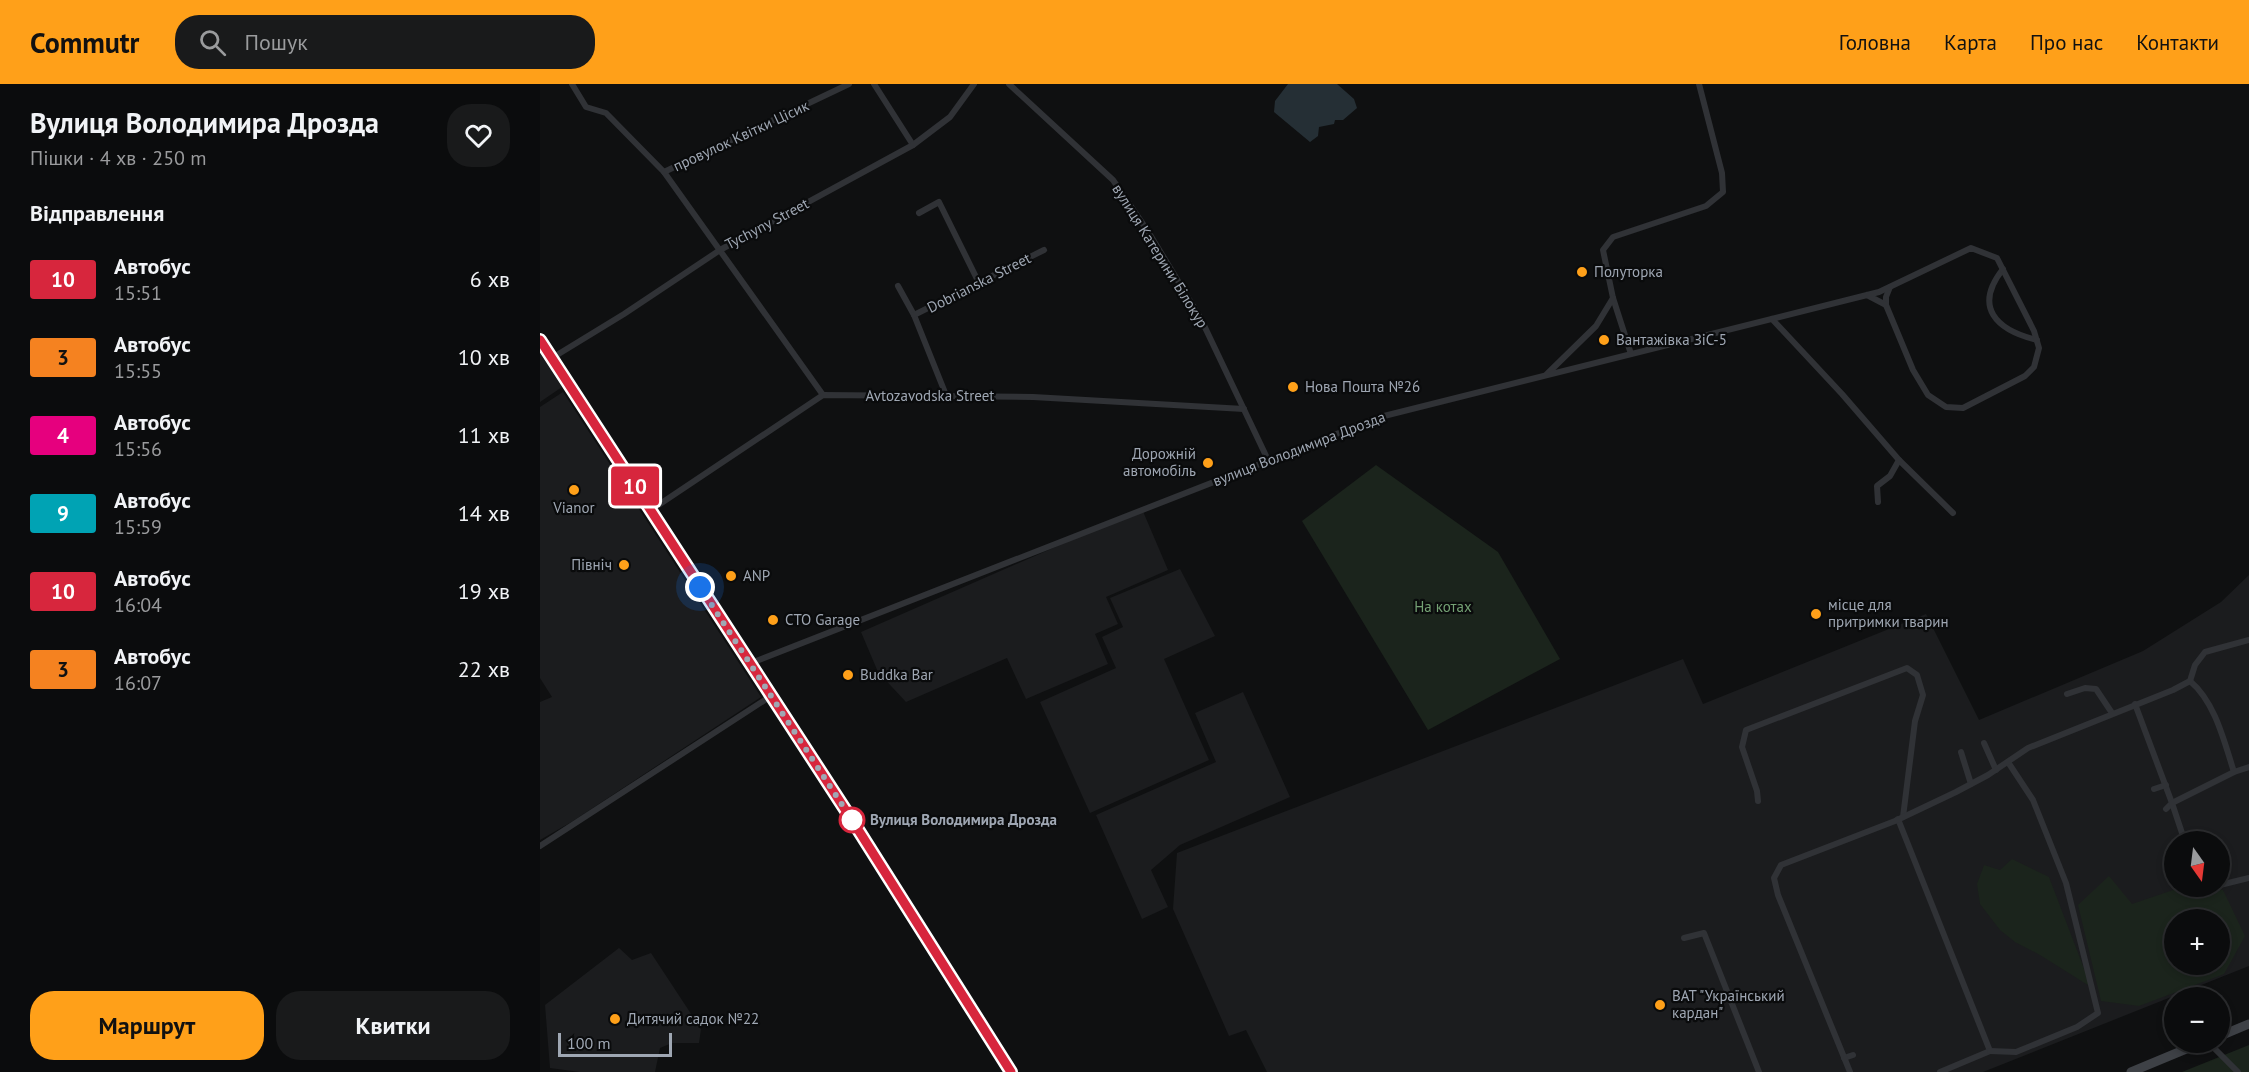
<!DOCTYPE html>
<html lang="uk">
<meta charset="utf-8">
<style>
body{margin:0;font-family:"PT Sans",sans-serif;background:#191a1b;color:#f1f3f6;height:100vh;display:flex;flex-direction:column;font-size:22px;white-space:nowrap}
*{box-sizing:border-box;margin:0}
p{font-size:20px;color:#9a9b9d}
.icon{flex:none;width:33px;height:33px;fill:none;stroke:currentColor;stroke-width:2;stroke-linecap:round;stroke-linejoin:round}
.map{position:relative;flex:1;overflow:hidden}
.sheet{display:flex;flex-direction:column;background:#0b0c0d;width:540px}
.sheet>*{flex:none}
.badge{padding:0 12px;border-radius:4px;font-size:21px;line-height:39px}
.needle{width:39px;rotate:166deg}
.controls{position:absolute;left:1624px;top:747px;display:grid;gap:12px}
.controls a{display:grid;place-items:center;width:66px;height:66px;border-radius:50%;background:#0b0c0d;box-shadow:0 3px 9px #0003,0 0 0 2px #2b2c2e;font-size:30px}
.scale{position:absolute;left:18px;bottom:15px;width:114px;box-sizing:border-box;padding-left:6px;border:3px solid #9fa7b3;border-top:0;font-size:16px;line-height:21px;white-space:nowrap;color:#9fa7b3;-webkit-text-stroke:4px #0a0b0c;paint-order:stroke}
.you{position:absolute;width:30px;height:30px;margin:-15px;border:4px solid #fff;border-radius:50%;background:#1a73e8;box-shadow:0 0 0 9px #1a73e833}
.map>.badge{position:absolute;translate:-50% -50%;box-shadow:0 0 0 3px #fff}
h2{padding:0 30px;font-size:22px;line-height:54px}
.round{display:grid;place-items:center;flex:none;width:63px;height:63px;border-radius:24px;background:#191a1b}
.overview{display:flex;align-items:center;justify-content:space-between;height:102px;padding:0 30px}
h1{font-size:28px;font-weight:800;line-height:45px}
.cta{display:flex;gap:12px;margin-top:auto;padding:12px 30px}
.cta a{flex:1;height:69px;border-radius:24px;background:#ffa019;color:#111;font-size:24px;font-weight:800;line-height:69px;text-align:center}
.cta a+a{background:#191a1b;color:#f1f3f6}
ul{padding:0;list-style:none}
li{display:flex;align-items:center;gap:18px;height:78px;padding:0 30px}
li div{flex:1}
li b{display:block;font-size:22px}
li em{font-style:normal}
li .badge{min-width:66px;font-weight:700;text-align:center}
header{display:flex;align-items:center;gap:36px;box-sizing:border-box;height:84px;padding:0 30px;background:#ffa019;color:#111}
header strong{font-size:28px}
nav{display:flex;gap:33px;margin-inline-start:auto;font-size:21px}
.search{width:420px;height:54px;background:#191a1b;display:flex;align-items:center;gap:15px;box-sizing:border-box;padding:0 21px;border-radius:24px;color:#9a9b9d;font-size:22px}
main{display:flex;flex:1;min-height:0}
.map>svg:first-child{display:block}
</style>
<header>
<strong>Commutr</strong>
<div class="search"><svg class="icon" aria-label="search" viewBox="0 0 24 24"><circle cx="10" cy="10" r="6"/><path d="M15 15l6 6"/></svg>Пошук</div>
<nav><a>Головна</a><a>Карта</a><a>Про нас</a><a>Контакти</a></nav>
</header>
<main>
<section class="sheet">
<div class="overview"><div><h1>Вулиця Володимира Дрозда</h1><p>Пішки · 4 хв · 250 m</p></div><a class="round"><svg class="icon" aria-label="heart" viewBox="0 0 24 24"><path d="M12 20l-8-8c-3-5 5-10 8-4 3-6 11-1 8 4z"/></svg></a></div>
<h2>Відправлення</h2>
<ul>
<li><span class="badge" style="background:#d7263d;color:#fff">10</span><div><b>Автобус</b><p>15:51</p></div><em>6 хв</em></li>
<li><span class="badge" style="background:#f58220;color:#111">3</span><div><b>Автобус</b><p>15:55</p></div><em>10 хв</em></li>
<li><span class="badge" style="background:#e6007e;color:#fff">4</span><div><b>Автобус</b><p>15:56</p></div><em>11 хв</em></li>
<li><span class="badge" style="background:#00a3b4;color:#fff">9</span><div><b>Автобус</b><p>15:59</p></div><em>14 хв</em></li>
<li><span class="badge" style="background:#d7263d;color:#fff">10</span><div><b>Автобус</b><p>16:04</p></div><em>19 хв</em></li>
<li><span class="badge" style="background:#f58220;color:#111">3</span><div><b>Автобус</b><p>16:07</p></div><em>22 хв</em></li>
</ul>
<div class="cta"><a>Маршрут</a><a>Квитки</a></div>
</section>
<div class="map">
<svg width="1709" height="988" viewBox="0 0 1709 988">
<rect width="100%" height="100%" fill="#0f1011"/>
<g fill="#1b1c1e" fill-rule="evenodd">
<polygon points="0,269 22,303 0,318"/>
<polygon points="23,308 221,613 33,737 0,756 0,618 12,613 0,594 0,323"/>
<polygon points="602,425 628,486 566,513 578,540 555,550 568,580 486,615 467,574 366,618 338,588 321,548"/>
<polygon points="640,485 675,552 624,575 669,676 550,729 500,618 576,584 562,553 583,543 570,514"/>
<path d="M1709,491V882L1443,988H727L706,946L689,952L633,825L637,769L1143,575L1163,620L1386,530L1439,636L1603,567L1681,518ZM1635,758H1680V802H1635ZM1635,836H1680V880H1635Z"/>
<polygon points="703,608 750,713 640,761 611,786 628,823 602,835 556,731 676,678 655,629"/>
<polygon points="79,864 92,876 111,869 161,945 159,959 132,959 120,964 115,988 40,988 10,984 5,921"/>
</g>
<g fill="#1b241c" fill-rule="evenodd">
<polygon points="836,381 958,468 1020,575 888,646 762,437"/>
<polygon points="1472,775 1509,793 1551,903 1500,871 1475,858 1460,846 1440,820 1437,800 1444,781 1460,786"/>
<path d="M1569,792L1592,820L1642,803H1661L1683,806L1705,852L1684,890L1599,922L1561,917L1538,821ZM1635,836H1680V880H1635Z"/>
<polygon points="1709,961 1709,988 1642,988"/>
</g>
<polygon fill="#252f35" points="748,0 797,0 814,15 817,24 803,36 795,36 794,40 779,43 778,52 770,58 734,28 735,17"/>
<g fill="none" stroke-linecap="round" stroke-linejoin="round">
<g stroke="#303236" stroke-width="6">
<polyline points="32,0 46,23 66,29 124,88 283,311"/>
<polyline points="334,0 373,61"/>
<polyline points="469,0 573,96 609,149 661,235 728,376"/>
<polyline points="124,88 309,0"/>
<polyline points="379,129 399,118 439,199"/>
<path d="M1463,185C1433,223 1456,246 1497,256"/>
<polyline points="358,202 374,231 406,311"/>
<polyline points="1346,221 1346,213 1350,203"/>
<polyline points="374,231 504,166"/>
<polyline points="1232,235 1302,310 1359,376 1413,429"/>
<polyline points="1091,270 1073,214 1063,166 1073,153 1166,122 1183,108 1182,89 1159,0"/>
<polyline points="12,274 84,230 180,166 373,61 410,33 434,0"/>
<polyline points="1007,290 1056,242 1073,214"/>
<polyline points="1338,418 1337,402 1350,392 1359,376"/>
<polyline points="111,426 283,311 493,313 704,325"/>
<polyline points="211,579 840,333 1327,211 1339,208 1431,164 1457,174 1494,247 1499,264 1494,283 1485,292 1423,324 1406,323 1388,311 1373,286 1346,221 1327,211"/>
<path d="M1650,597C1675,618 1684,657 1694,688"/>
<polyline points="1527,610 1545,604 1556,605 1572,629"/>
<polyline points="1595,620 1632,719 1626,725"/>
<polyline points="1444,659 1456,686"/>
<polyline points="1421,668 1431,700"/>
<polyline points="1614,705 1626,701"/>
<polyline points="1218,717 1217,707 1202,663 1206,646 1367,584 1377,591 1383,611 1375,637 1363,733"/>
<polyline points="1358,735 1450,967 1400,988"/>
<polyline points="1645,758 1632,719 1694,688 1709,683"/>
<polyline points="0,762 231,612"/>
<polyline points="1680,801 1709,794"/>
<polyline points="1144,854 1164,849 1219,988"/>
<polyline points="1668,958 1698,988"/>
<polyline points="1450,967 1476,968 1537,943 1558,929 1526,799 1493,716 1468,678"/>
<polyline points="1304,974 1313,971"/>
<polyline points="1310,988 1238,811 1234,794 1241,781 1355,737 1416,708 1448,691 1488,664 1633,606 1650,597 1655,581 1665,568 1709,556"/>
</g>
<g stroke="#3e4146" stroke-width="9">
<polyline points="1680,952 1709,940"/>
<polyline points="1591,988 1663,958"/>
</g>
<polyline stroke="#4c4f56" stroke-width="9" points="0,256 312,736 471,988"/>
</g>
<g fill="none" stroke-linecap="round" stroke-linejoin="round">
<g stroke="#fff" stroke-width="14">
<polyline id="line" points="0,256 312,736 471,988"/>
</g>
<use href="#line" stroke="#d7263d" stroke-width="9"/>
<polyline stroke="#9fa7b3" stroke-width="6" stroke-dasharray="0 10.8" points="160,503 312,736"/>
</g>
<g fill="#ffa019" stroke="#0a0b0c" stroke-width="2">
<circle cx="1042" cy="188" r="6"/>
<circle cx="1064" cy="256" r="6"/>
<circle cx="753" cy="303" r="6"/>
<circle cx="668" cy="379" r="6"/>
<circle cx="34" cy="406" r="6"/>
<circle cx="84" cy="481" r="6"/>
<circle cx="191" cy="492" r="6"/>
<circle cx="1276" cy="530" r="6"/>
<circle cx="233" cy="536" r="6"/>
<circle cx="308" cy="591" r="6"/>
<circle cx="1120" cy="921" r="6"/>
<circle cx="75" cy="935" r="6"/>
</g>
<circle fill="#fff" stroke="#d7263d" stroke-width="3" cx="312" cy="736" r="12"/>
<g text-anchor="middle" stroke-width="4.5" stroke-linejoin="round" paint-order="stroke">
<g font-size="15" fill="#9fa7b3" stroke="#0a0b0c">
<text transform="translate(201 52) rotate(-25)" y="5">провулок Квітки Цісик</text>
<text transform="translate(227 140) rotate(-28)" y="5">Tychyny Street</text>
<text transform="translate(620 172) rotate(58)" y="5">вулиця Катерини Білокур</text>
<text transform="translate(439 199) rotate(-27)" y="5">Dobrianska Street</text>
<text x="390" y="317">Avtozavodska Street</text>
<text transform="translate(759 365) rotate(-21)" y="5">вулиця Володимира Дрозда</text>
</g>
<g font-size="15" fill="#9fa7b3" stroke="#0a0b0c" text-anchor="start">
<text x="1054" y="193">Полуторка</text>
<text x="1076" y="261">Вантажівка ЗіС-5</text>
<text x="765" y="308">Нова Пошта №26</text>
<text x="656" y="375" text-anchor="end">Дорожній<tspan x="656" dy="17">автомобіль</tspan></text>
<text x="34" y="429" text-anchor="middle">Vianor</text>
<text x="72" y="486" text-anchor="end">Північ</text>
<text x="203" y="497">ANP</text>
<text x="1288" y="526">місце для<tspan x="1288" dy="17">притримки тварин</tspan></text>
<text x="245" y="541">СТО Garage</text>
<text x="320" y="596">Buddka Bar</text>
<text x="1132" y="917">ВАТ "Український<tspan x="1132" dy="17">кардан"</tspan></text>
<text x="87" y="940">Дитячий садок №22</text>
</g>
<g font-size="15" fill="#74a174" stroke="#0a0b0c">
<text x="903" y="528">На котах</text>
</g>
<g font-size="15" font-weight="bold" fill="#9fa7b3" stroke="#0a0b0c" text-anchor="start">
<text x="330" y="741">Вулиця Володимира Дрозда</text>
</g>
</g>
</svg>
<div class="controls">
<a><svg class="needle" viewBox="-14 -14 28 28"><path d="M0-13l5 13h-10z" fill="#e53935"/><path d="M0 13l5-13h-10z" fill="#9a9b9d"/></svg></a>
<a>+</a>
<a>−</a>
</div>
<div class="scale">100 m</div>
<div class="you" style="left:160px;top:503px"></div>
<b class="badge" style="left:95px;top:402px;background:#d7263d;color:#fff">10</b>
</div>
</main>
